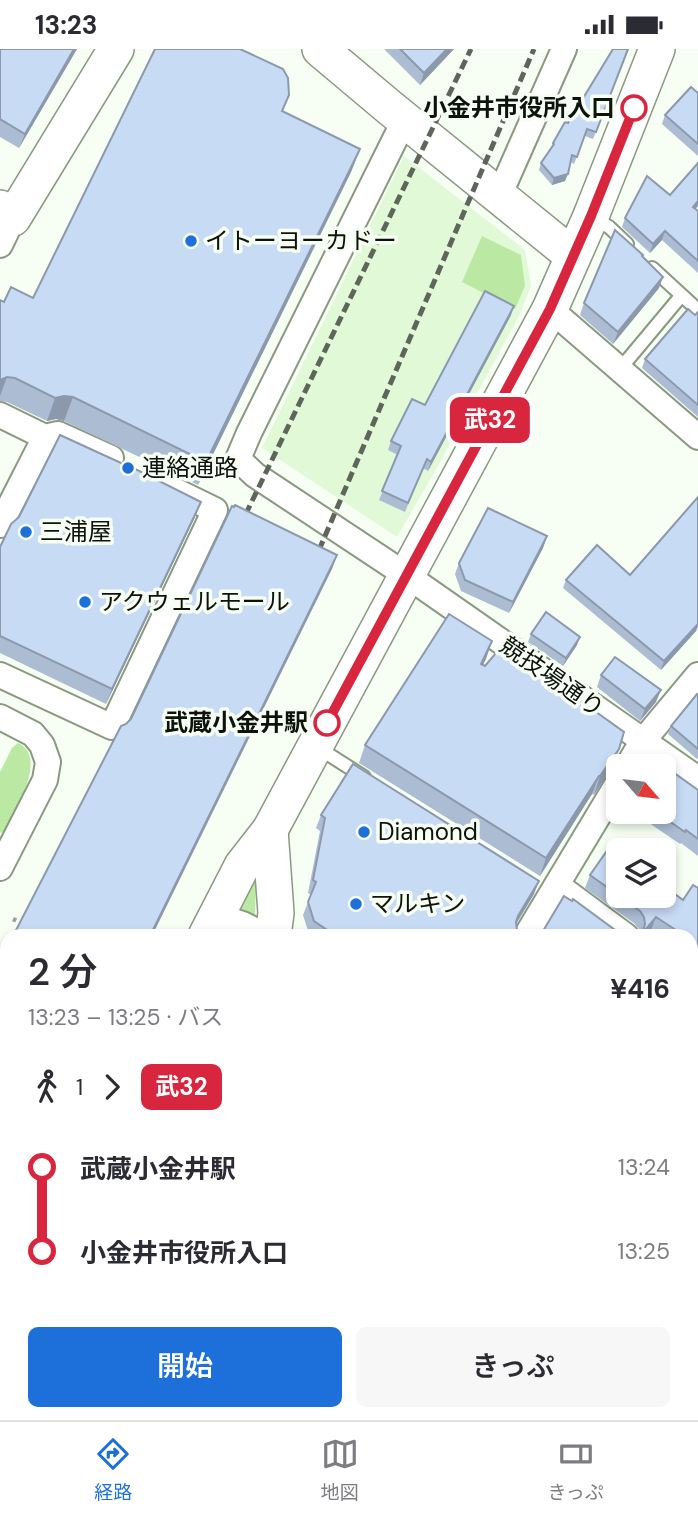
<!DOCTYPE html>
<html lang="ja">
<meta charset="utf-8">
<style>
body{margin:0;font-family:"DM Sans","Noto Sans JP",sans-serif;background:#f7f7f7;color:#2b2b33;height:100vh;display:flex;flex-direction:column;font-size:26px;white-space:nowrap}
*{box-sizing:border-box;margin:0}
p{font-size:23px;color:#7c7c81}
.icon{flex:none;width:38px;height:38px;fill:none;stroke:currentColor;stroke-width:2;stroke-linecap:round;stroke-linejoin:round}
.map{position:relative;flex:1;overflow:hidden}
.panel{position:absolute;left:0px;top:880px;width:698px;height:492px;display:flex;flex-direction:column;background:#fff;border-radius:21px 21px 0 0;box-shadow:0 4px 10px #0003}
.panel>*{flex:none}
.badge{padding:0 14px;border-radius:10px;font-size:24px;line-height:46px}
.needle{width:46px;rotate:118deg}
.controls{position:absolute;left:606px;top:705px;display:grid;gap:14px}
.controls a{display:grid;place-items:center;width:70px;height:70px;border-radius:10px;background:#fff;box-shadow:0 4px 10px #0003;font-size:35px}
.map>.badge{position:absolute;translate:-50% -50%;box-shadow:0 0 0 4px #fff}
.legs{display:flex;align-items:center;gap:10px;height:77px;padding:0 28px;font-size:23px}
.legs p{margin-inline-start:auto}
.summary{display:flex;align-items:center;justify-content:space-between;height:119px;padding:0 28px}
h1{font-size:38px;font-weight:600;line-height:52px}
.action{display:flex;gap:14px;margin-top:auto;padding:14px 28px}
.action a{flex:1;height:80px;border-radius:10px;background:#1d70da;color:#fff;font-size:28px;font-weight:600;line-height:80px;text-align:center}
.action a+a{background:#f7f7f7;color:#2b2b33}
ul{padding:0 28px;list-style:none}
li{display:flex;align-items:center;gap:24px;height:84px;font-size:26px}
li i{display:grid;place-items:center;width:10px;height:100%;margin:0 9px;background:currentColor}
li i::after{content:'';width:18px;height:18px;margin:-9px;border:5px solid;border-radius:50%;background:#fff}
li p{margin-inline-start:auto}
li:first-child i{background:linear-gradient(#0000 50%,currentColor 0)}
li:last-child i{background:linear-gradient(currentColor 50%,#0000 0)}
.status{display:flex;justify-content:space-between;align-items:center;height:49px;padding:0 35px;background:#fff;direction:ltr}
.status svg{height:19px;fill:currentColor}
.tabs{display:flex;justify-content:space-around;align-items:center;height:98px;border-top:2px solid #e1e1e2;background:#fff;font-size:19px;color:#7c7c81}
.tabs a{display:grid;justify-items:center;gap:4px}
.tabs .active{color:#1d70da}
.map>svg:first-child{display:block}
</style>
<div class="status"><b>13:23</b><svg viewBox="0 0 49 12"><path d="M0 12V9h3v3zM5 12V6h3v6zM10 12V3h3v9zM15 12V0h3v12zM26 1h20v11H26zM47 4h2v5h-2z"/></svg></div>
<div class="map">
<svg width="698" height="1371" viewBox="0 0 698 1371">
<rect width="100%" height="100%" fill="#f7fef3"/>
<polygon fill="#e1f9d7" points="404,107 525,201 531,237 520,265 434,424 397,488 262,399"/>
<g fill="#bbe9a4">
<polygon points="482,187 521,206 525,237 515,260 462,233"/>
<path d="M18,694C49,707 14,763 5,782L0,784V723L12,699Z"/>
<polygon points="251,827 256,830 255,868 247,862 237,859"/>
</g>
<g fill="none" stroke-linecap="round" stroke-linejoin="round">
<g stroke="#899a81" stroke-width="16">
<g id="lane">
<polyline points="594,169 609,178 627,195"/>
<polyline points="652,219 698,261"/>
<polyline points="620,320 681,247"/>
<polyline points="317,698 364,728"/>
</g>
</g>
<g stroke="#899a81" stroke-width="28">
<g id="street">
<polyline points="405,70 249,384 238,410 255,426 406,526 698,730"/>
<polyline points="499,147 564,0"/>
<polyline points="0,196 13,169"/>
<polyline points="550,260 698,388"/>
<polyline points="0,366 45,388 58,385 111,409"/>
<polyline points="0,476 45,388"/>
<polyline points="0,626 112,678 215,461 172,440"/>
<polyline points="0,668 33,685 42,696 48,713 45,731 0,819"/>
<polyline points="627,718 642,693 698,626"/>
<polyline points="557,836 626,887"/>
<path d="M215,870C233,870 248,875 262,887"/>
<polyline points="526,887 618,734"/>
<polyline points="691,935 698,940"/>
<polyline points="691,1248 698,1239"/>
<polyline points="691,1297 698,1302"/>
<polyline points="0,1322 7,1309"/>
<polyline points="239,1371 242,1365"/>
<polyline points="593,1371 597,1365"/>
</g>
</g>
<g stroke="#899a81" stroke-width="38">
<g id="secondary">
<polyline points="320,0 389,58 573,207"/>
<polyline points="0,159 13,169 116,0"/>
<polyline points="270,781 276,864 273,887"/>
<polyline points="206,887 242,817 270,781 550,260 591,167 657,0"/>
</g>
</g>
<g stroke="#899a81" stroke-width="42">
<g id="primary">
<polyline points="0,1010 7,1013"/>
<polyline points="534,1365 542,1371"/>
</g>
</g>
<g stroke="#9ca399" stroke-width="4.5" stroke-dasharray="3.5 5" stroke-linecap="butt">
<polyline points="13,870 25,876"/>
<polyline points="360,1365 368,1371"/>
</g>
<use href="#lane" stroke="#fff" stroke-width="12"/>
<use href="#street" stroke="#fff" stroke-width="24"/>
<use href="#secondary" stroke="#fff" stroke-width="35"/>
<use href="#primary" stroke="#fff" stroke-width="38"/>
<g stroke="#5e655b" stroke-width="5" stroke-dasharray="10 5" stroke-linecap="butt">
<polyline points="239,479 471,0"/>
<polyline points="313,515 534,0"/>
</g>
</g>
<g fill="#acbcd3">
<polygon points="0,0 77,0 19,99 0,88"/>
<polygon points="384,0 454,0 420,36"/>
<polygon points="629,0 593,90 585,87 574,115 571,113 565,132 552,136 539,121 541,114 551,100 553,94 568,74"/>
<polygon points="698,44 698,107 662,75 665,66"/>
<polygon points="283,63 360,100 351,123 198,436 64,372 56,370 47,372 7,353 0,352 0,251 4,253 33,249"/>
<polygon points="698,114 698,157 695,160 698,162 698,224 662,191 650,204 622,178 625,169 670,146"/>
<polygon points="659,239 613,295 580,266 584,254"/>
<polygon points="698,263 698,368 642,319 645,310"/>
<polygon points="511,266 428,422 423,419 405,463 379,451 398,406 388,401 391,392"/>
<polygon points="698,448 698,577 696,582 661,621 563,539 566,531 630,526"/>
<polygon points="195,468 106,655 0,604 0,498"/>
<polygon points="547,487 543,499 509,564 461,542 455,525 459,514"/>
<polygon points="531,585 577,596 563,617 528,593"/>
<polygon points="492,592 483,616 571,646 612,718 594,746 592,745 540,827 359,714 365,696"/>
<polygon points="601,626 656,653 640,672 597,638"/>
<polygon points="698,646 698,709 697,710 668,685 671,677"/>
<polygon points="698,741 698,807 681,794 680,795 633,763 663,763"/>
<polygon points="321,766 534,845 516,875 517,881 522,886 525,887 312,887 309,885 303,866 311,846 308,844 320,782 316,779"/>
<polygon points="618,802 618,847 663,847 683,851 698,839 698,912 691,907 691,887 661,887 651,881 646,887 637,887 640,885 639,880 635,875 585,839 590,826"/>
<polygon points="691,954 698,959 698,1092 691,1088"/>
<polygon points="0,1017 7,1019 7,1181 0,1178"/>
<polygon points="691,1092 698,1095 698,1153 691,1147"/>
<polygon points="694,1303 698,1371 609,1371 611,1365 691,1365"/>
<polygon points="381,1365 501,1365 508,1371 388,1371"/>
</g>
<g fill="#8c99ac">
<polygon points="74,0 77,0 19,99 25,85"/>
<polygon points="447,0 454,0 420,36 424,24"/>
<polygon points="360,100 351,123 198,436 206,413"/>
<polygon points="568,125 565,132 552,136 554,129"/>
<polygon points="698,152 698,157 689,167 693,158"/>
<polygon points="665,182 662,191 650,204 653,195"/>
<polygon points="663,228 659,239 613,295 618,283"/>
<polygon points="514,257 511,266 428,422 431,413"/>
<polygon points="7,328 0,347 0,331"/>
<polygon points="64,347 73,348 64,372 56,370 47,372 55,349"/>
<polygon points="201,453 195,468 106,655 112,640"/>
<polygon points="547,487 543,499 509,564 513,553"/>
<polygon points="337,506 332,520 152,887 150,887"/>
<polygon points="698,571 698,577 696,582 661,621 664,612"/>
<polygon points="580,588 577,596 563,617 566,609"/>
<polygon points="492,592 486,610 474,633 481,615"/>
<polygon points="661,641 656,653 640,672 645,660"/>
<polygon points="619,700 612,718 594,746 600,727"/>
<polygon points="599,727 592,745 540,827 546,809"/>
<polygon points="539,832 534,845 513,880 518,867"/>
<polygon points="656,868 651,881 646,887 640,887"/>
<polygon points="2,974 7,974 7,990 0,989 0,975"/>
<polygon points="696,1075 691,1088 691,1077"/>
</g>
<g fill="#c8dbf5" stroke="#8c99ac" stroke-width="2">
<polygon points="0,0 74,0 25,85 0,70"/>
<polygon points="155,0 240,0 283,20 288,29 289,46 282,62 360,100 206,413 73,348 64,347 55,349 15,329 7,328 0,331 0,251 4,253 11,238 33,249"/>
<polygon points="400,0 447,0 424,24"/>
<polygon points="613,0 628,0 596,83 587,80 577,108 572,106 568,125 554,129 541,114 554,95 553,94 565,73 568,74"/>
<polygon points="691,38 698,44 698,95 665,66"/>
<polygon points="698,114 698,152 693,158 698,162 698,212 665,182 653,195 625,169 647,127 670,146"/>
<polygon points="615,181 643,206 642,207 663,228 618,283 584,254"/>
<polygon points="485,242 514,257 431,413 427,410 408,454 382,442 401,397 391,392 412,350 425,356"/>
<polygon points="688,260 695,266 698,263 698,356 645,310"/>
<polygon points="60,386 121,414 127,415 133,419 201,453 112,640 0,587 0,498 11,475 19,468"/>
<polygon points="698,448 698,575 664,612 566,531 597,496 630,526"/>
<polygon points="235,456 337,506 150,887 13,887 121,677 126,675 131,670 232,457 234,458"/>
<polygon points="488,459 547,487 513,553 465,531 459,514"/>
<polygon points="546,563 580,588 566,609 531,585"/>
<polygon points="449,565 492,592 481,615 485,617 501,598 572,643 571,645 624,683 619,700 600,727 599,727 546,809 365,696"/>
<polygon points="615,608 661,641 645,660 601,626"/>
<polygon points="697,645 698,646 698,700 671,677"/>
<polygon points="656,711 698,741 698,790 686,781 685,783 656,763 663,763 663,718 638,718 644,713"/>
<polygon points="353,715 539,832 518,867 516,873 517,881 522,886 525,887 336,887 314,872 308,853 316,833 313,831 325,769 321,766"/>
<polygon points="611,796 618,802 618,846 590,826"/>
<polygon points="663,836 683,851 693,836 698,839 698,896 691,891 691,887 685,887 656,868 640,887 637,887 643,882 645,875 644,868 640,862 619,847 663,847"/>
<polygon points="564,847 572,852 573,850 622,886 625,887 536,887 543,882"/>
<polygon points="7,900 7,974 0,975 0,914"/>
<polygon points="691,954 698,959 698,1077 696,1075 691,1077"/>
<polygon points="0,1017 7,1019 7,1164 0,1160"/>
<polygon points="691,1092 698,1095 698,1136 691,1130"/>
<polygon points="691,1301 698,1304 698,1371 620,1371 612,1365 691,1365"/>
<polygon points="394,1365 422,1365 417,1371 398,1371 393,1366"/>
<polygon points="429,1365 501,1365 508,1371 436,1371"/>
</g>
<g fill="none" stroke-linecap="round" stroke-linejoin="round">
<g stroke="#fff" stroke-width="16">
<polyline id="line-1" points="327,674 550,260 591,167 634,59"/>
</g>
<use href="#line-1" stroke="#d7263d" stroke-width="10"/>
</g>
<g fill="#fff" stroke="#d7263d" stroke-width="3.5">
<circle cx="634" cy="59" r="12"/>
<circle cx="327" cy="674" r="12"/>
</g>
<g fill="#1d70da" stroke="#f7fef3" stroke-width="2.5">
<circle cx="191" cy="192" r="7"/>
<circle cx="128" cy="419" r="7"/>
<circle cx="26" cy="483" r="7"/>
<circle cx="85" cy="553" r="7"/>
<circle cx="364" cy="783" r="7"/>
<circle cx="356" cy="855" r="7"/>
</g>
<g text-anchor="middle" stroke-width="7" stroke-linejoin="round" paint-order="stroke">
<g font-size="24" font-weight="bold" fill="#0d130a" stroke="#f7fef3" text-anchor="end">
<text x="615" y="67">小金井市役所入口</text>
<text x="308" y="682">武蔵小金井駅</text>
</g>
<g font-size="24" fill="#0d130a" stroke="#f7fef3" text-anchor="start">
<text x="205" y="200">イトーヨーカドー</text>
<text x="142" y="427">連絡通路</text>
<text x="40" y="491">三浦屋</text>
<text x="99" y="561">アクウェルモール</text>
<text x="378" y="791">Diamond</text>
<text x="370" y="863">マルキン</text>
</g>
<g font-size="24" fill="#0d130a" stroke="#f7fef3">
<text transform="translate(552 628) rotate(35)" y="8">競技場通り</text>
</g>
</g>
</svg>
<div class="controls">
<a><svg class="needle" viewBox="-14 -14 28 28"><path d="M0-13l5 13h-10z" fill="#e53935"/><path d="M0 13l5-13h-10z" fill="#7c7c81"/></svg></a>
<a><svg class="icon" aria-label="layers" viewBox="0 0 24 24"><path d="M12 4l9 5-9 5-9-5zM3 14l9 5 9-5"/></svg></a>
</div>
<b class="badge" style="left:490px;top:371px;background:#d7263d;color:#fff">武32</b>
<section class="panel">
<div class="summary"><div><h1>2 分</h1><p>13:23 – 13:25 · バス</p></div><b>¥416</b></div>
<div class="legs"><svg class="icon" aria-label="walk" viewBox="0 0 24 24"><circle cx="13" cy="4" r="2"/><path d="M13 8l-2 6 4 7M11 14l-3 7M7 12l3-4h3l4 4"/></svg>1<svg class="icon" aria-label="forward" viewBox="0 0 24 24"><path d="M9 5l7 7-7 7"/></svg><b class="badge" style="background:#d7263d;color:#fff">武32</b></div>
<ul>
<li><i style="color:#d7263d"></i><b>武蔵小金井駅</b><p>13:24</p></li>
<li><i style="color:#d7263d"></i><b>小金井市役所入口</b><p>13:25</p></li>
</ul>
<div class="action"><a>開始</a><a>きっぷ</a></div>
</section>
</div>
<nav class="tabs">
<a class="active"><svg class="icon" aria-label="directions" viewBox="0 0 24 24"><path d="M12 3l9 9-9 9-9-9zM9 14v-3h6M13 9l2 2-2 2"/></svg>経路</a>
<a><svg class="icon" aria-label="map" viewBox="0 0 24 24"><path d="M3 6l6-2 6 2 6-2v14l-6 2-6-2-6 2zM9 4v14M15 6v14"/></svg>地図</a>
<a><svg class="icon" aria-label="tickets" viewBox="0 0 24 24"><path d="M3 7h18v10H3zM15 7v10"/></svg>きっぷ</a>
</nav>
